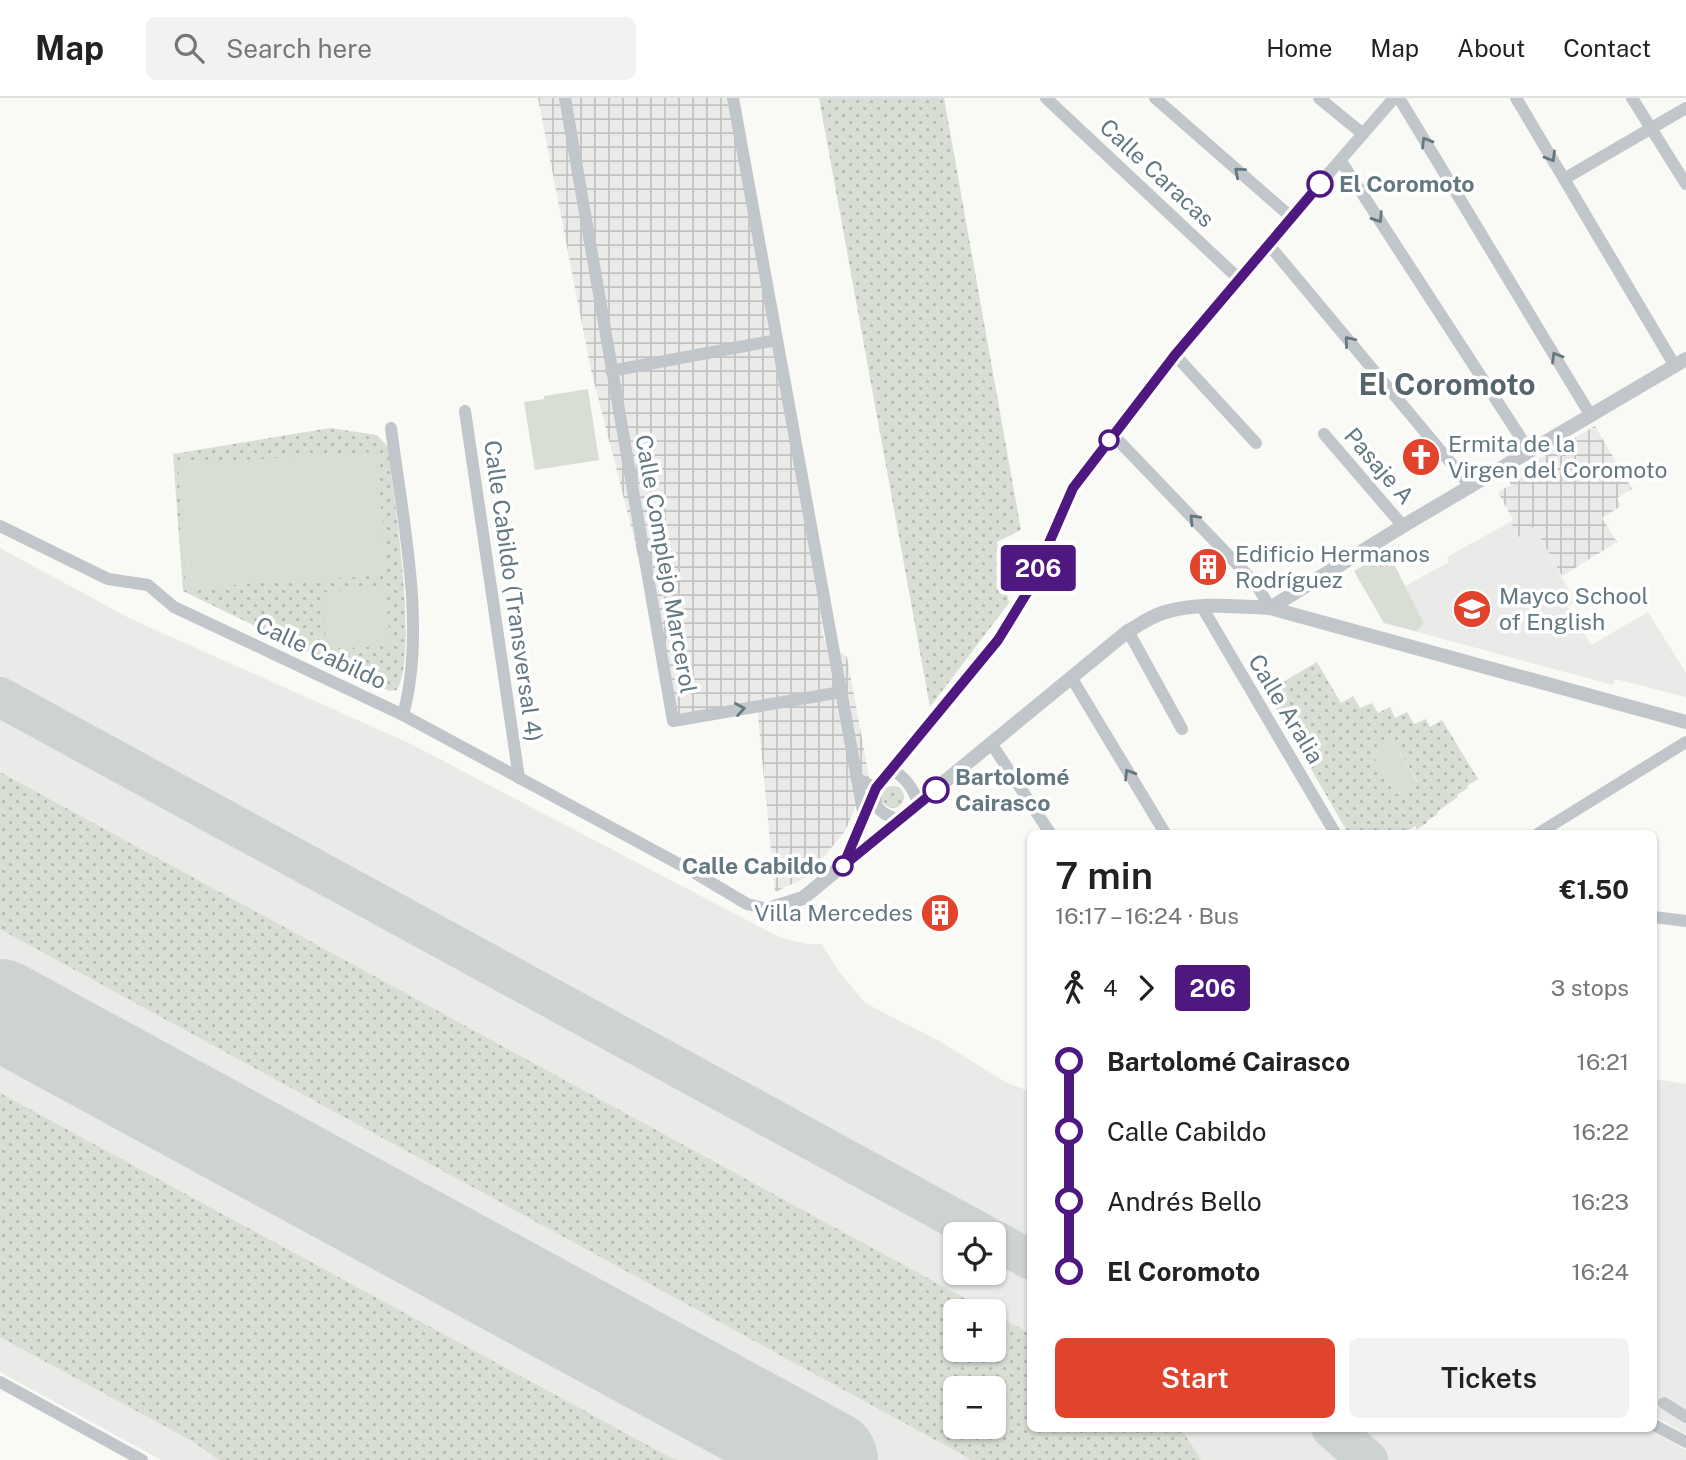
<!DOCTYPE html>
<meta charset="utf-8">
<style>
body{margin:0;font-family:"Public Sans",sans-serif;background:#f2f2f2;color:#222;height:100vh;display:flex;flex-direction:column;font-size:26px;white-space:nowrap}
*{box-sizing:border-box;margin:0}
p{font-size:23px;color:#767676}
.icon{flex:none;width:38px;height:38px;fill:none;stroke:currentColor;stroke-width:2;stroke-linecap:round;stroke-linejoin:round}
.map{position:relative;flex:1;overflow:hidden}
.sheet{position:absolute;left:1027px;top:732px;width:630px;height:602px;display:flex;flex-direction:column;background:#fff;border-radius:10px;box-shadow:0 2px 5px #0004}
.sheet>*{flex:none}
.badge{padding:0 14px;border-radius:5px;font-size:24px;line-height:46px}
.fabs{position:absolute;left:943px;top:1124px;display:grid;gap:14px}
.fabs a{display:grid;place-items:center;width:63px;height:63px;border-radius:10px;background:#fff;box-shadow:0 2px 5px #0004;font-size:35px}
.map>.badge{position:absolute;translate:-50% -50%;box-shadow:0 0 0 4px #fff}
.legs{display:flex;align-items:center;gap:10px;height:77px;padding:0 28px;font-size:23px}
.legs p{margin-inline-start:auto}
.headline{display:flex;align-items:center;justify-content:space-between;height:119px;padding:0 28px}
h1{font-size:38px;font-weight:600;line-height:52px}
.action{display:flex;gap:14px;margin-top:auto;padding:14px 28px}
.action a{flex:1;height:80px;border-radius:10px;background:#e2432d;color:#fff;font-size:28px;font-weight:600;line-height:80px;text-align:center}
.action a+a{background:#f2f2f2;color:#222}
ul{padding:0 28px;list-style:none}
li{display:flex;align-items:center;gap:24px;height:70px;font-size:26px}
li i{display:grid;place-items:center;width:10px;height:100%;margin:0 9px;background:currentColor}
li i::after{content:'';width:18px;height:18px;margin:-9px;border:5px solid;border-radius:50%;background:#fff}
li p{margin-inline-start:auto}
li:first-child i{background:linear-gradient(#0000 50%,currentColor 0)}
li:last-child i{background:linear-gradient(currentColor 50%,#0000 0)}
header{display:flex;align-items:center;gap:42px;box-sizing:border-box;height:98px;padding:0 35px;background:#fff;border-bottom:2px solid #e0e0e0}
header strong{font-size:33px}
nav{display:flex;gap:38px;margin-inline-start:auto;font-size:24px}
.search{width:490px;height:63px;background:#f2f2f2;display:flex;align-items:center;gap:18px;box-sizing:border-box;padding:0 24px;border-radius:10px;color:#767676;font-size:26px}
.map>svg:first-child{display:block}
</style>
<header>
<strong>Map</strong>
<div class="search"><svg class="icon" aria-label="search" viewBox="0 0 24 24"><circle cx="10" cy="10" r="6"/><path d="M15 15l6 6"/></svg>Search here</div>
<nav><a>Home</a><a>Map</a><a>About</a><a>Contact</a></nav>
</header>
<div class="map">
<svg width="1686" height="1362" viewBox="0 0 1686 1362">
<defs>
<pattern id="industrial-grid" width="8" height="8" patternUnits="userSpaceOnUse" patternTransform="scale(1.75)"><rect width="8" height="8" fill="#eaeae9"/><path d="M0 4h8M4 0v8" fill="none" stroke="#c1c2c2"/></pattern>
<pattern id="grass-dots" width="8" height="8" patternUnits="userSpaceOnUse" patternTransform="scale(1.75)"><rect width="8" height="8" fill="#d9ded5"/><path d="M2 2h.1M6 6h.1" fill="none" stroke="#b4b9b2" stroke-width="1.8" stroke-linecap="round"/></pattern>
</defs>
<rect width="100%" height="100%" fill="#f9f9f6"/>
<g fill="#eaeae9" fill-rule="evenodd">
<polygon points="1510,424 1519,439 1534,429 1575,503 1568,509 1591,547 1648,514 1686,575 1686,599 1615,581 1613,587 1384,525 1354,473 1388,454 1405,488 1449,464 1447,459"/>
<path d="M0,450L131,521L409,645L781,840L808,846H822L838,872L865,905L941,944L1005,984L1031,994V1330H1646L1686,1352V1362H161L0,1274ZM956,1136H994V1174H956ZM956,1213H994V1251H956ZM956,1290H994V1328H956Z"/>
<polygon points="1654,981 1686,986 1686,1336 1654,1318"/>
</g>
<g fill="url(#industrial-grid)">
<polygon points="538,0 733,0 806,406 824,542 847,559 869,679 845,733 807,779 775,794 757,608 673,623 634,440 591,272"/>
<polygon points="1595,328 1632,391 1617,400 1621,408 1602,420 1617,444 1562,478 1534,429 1519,439 1510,424 1513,422 1498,394 1511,387 1509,383 1511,377"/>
</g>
<g fill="url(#grass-dots)" fill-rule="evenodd">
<polygon points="819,0 944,0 1021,432 997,444 1009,505 930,609"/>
<path d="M330,330L377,337L388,349C393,396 419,555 397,592L389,593L183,493L173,356Z"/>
<path d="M1317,564L1341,605L1353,598L1360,610L1372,605L1378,615L1390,609L1395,620L1407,614L1414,626L1426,621L1430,629L1442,622L1478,681L1467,688L1468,690L1457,697L1458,699L1437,714L1438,716L1427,723V725L1417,731L1415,728L1403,735H1348L1276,610L1287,603L1278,587ZM1394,644L1417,683L1396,696L1372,656Z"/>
<path d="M0,674L988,1213H956V1251H994V1216L1031,1236V1330H1178L1185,1337L1201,1362H972L0,831ZM956,1290H994V1328H956Z"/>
<circle cx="893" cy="699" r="11"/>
<polygon points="0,995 675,1362 219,1362 192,1343 0,1239"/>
</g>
<g fill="#d9ded5">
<polygon points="588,291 599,362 535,372 524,304 544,301 544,298"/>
<polygon points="377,354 386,477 186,490 178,366"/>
<polygon points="1388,454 1424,526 1416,533 1384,525 1354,473"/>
<polygon points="386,490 390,548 326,551 323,494"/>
<polygon points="1394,644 1417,684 1396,696 1372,656"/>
</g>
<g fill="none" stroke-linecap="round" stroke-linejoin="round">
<g stroke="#cdd2d2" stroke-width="40">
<polyline points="0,599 983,1136"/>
<polyline points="994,1142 1031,1162"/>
<polyline points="1331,1330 1368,1362"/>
</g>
<polyline stroke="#cdd2d2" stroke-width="100" points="0,911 828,1362"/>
<g stroke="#c0c6c9" stroke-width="12">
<polyline points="565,0 673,623 841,594"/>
<polyline points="733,0 864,719"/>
<polyline points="1046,0 1238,180"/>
<polyline points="1155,0 1291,119"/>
<polyline points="1319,0 1363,36"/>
<polyline points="1399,0 1591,318"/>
<polyline points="1516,0 1675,268"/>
<polyline points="1632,0 1686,86"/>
<polyline points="1341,63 1530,354"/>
<polyline points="1564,81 1686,10"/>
<polyline points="1269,147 1471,389"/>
<polyline points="1175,257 1256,345"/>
<polyline points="611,273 777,242"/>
<polyline points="465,313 519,680"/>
<path d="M391,330C402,419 427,530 403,617"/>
<polyline points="1324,336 1403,428"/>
<polyline points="1113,337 1256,486 1270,510"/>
<polyline points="0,428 108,481 148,487 174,509 403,617 690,772 747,806 768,811"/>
<polyline points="1202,509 1335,735"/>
<polyline points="1128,533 1182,631"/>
<polyline points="1071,579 1165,735"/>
<polyline points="991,645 1050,735"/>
<path d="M893,672C907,681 913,691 919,706"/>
<path d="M858,681L876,690C874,711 879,715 899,722"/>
<polyline points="1539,735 1686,644"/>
<polyline points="844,768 876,690 998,542 1028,493 1073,390 1175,257 1238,180 1394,0"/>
<polyline points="1654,819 1686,823"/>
<polyline points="0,1284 142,1362"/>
<polyline points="1664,1305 1686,1319"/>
<polyline points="1654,1327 1686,1344"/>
</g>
<g stroke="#c0c6c9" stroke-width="14">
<polyline points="1270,510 1403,428 1686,261"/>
<path d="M768,811L803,800L1128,533C1139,527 1150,519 1162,515C1196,504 1235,508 1270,510L1686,624"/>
</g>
</g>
<defs><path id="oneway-chevron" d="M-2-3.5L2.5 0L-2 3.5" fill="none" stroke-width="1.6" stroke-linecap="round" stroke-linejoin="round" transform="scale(1.75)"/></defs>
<g stroke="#647881">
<use href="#oneway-chevron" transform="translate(1426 44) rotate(-121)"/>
<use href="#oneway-chevron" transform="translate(1551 59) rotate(59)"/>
<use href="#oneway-chevron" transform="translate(1239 74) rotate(-139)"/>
<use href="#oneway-chevron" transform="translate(1378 120) rotate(57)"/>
<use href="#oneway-chevron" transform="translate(1349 243) rotate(-130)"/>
<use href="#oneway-chevron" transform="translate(1556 259) rotate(-121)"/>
<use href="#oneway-chevron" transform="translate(1194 421) rotate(-134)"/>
<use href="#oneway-chevron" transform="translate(740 611) rotate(-10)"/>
<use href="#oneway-chevron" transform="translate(1129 676) rotate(-121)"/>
</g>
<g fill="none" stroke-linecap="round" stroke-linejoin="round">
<g stroke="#fff" stroke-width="16">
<polyline id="line-1" points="936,692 843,768 876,690 998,542 1028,493 1073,390 1175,257 1320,86"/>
</g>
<use href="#line-1" stroke="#4f1780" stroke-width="10"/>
</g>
<defs>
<g id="church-disc" transform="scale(2.0125)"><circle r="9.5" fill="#e2432d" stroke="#fff"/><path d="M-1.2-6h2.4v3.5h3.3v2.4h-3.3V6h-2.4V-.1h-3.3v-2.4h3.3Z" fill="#fff"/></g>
<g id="building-disc" transform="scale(2.0125)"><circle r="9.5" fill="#e2432d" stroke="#fff"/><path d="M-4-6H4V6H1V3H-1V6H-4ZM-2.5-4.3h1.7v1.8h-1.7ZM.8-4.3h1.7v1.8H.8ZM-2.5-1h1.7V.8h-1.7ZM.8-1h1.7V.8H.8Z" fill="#fff"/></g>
<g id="school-disc" transform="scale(2.0125)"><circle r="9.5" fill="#e2432d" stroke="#fff"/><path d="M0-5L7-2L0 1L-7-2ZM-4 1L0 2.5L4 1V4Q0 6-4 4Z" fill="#fff"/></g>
</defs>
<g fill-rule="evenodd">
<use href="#church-disc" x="1421" y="359"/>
<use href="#building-disc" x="1208" y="469"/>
<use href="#school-disc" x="1472" y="511"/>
<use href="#building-disc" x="940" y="815"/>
</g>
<g fill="#fff" stroke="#4f1780" stroke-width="3.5">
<circle cx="1320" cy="86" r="12"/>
<circle cx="1109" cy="342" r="9"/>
<circle cx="936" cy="692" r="12"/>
<circle cx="843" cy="768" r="9"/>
</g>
<g text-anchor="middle" stroke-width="7" stroke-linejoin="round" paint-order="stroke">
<g font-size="23" fill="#647881" stroke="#fff">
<text transform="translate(1157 75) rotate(43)" y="8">Calle Caracas</text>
<text transform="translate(1379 368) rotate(49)" y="8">Pasaje A</text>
<text transform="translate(666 466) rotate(80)" y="8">Calle Complejo Marcerol</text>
<text transform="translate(513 493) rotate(82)" y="8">Calle Cabildo (Transversal 4)</text>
<text transform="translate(321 555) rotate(25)" y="8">Calle Cabildo</text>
<text transform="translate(1286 611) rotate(59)" y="8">Calle Aralia</text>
</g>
<g font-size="23" font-weight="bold" fill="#647881" stroke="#fff" text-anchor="start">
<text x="1339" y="94">El Coromoto</text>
<text x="955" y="687">Bartolomé<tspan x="955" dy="26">Cairasco</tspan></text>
<text x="827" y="776" text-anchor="end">Calle Cabildo</text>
</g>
<g font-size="23" fill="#647881" stroke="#fff" text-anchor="start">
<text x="1448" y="354">Ermita de la<tspan x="1448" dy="26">Virgen del Coromoto</tspan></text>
<text x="1235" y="464">Edificio Hermanos<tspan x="1235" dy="26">Rodríguez</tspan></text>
<text x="1499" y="506">Mayco School<tspan x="1499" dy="26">of English</tspan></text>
<text x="913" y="823" text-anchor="end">Villa Mercedes</text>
</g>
<g font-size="30" font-weight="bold" fill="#56656c" stroke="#fff">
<text x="1447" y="297">El Coromoto</text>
</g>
</g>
</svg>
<div class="fabs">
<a><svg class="icon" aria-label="locate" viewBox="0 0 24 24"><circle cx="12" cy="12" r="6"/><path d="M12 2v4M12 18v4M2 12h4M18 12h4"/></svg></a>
<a>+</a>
<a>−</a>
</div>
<b class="badge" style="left:1038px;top:470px;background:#4f1780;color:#fff">206</b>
<section class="sheet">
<div class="headline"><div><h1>7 min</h1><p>16:17 – 16:24 · Bus</p></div><b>€1.50</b></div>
<div class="legs"><svg class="icon" aria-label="walk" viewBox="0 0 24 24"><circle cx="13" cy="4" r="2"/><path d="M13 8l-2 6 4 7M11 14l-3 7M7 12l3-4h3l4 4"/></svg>4<svg class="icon" aria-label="forward" viewBox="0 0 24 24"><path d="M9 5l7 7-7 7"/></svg><b class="badge" style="background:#4f1780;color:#fff">206</b><p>3 stops</p></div>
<ul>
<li><i style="color:#4f1780"></i><b>Bartolomé Cairasco</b><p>16:21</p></li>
<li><i style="color:#4f1780"></i><span>Calle Cabildo</span><p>16:22</p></li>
<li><i style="color:#4f1780"></i><span>Andrés Bello</span><p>16:23</p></li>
<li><i style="color:#4f1780"></i><b>El Coromoto</b><p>16:24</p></li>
</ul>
<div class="action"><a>Start</a><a>Tickets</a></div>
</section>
</div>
